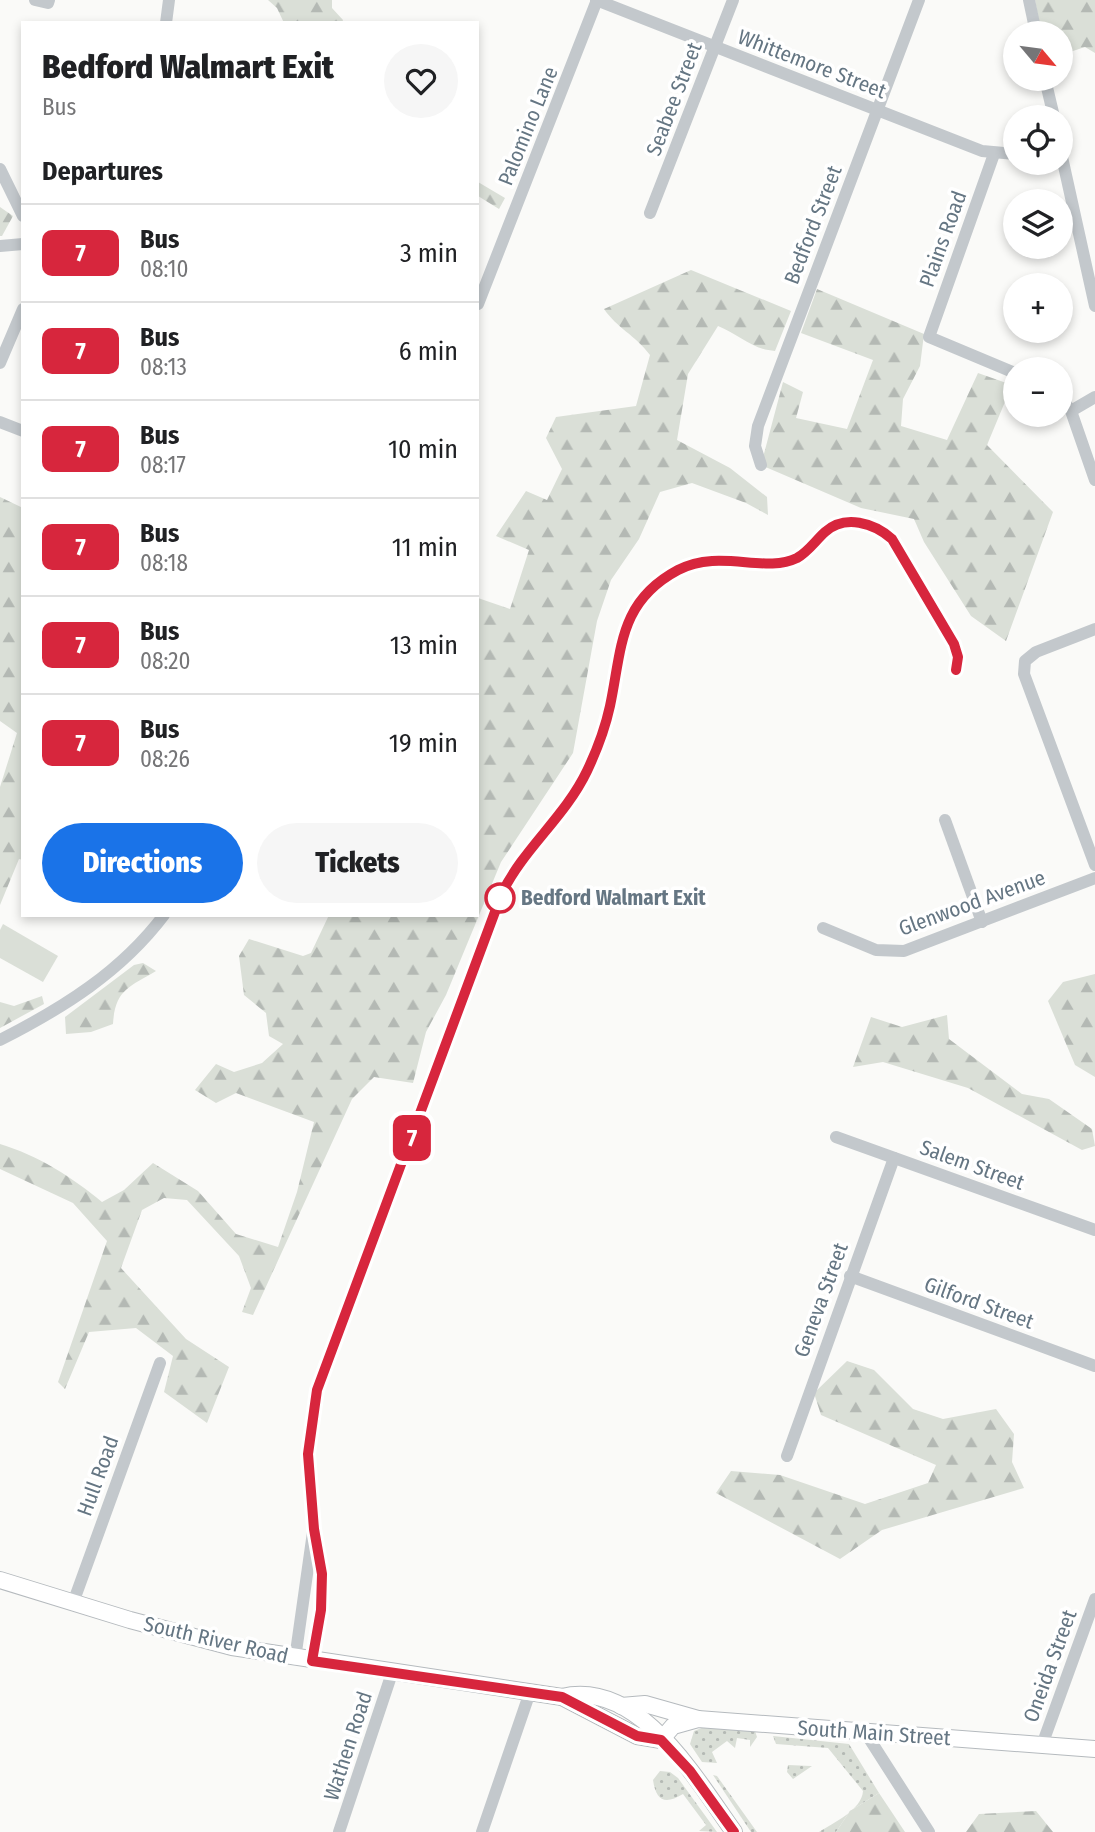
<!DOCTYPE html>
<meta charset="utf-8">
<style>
body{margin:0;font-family:"Fira Sans Condensed",sans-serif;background:#f6f6f6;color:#202124;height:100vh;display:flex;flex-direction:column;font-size:26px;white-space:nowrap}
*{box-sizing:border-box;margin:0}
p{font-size:23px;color:#757577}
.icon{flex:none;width:38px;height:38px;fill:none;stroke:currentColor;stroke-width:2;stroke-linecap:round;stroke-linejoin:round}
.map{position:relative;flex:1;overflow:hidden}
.drawer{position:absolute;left:21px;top:21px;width:458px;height:896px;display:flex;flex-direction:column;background:#fff;border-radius:0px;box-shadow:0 4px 10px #0003}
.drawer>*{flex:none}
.badge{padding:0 14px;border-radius:10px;font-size:24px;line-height:46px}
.needle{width:46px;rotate:119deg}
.tools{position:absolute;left:1003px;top:21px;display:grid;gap:14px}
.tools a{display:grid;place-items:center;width:70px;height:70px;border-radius:50%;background:#fff;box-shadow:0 4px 10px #0003;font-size:35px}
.map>.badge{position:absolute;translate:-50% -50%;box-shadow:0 0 0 4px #fff}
h2{padding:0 21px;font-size:26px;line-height:63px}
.round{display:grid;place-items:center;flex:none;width:74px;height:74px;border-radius:37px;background:#f6f6f6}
.summary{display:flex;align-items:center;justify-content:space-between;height:119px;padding:0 21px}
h1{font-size:33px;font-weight:800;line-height:52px}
.action{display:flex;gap:14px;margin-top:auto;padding:14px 21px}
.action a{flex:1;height:80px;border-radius:42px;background:#1a73e8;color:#fff;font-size:28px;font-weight:800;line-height:80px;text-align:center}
.action a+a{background:#f6f6f6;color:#202124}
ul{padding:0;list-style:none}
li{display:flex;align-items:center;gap:21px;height:98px;padding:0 21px;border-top:2px solid #e0e0e0}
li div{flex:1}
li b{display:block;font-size:26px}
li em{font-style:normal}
li .badge{min-width:77px;font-weight:700;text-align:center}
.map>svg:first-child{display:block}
</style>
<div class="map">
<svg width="1095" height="1832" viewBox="0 0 1095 1832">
<defs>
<pattern id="grass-dots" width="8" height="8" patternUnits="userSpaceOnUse" patternTransform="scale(1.75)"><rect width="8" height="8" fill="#dadfd7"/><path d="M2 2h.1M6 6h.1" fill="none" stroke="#b4b9b4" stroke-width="1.8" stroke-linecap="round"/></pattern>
<pattern id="forest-firs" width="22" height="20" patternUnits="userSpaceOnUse" patternTransform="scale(1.75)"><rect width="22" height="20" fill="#dadfd7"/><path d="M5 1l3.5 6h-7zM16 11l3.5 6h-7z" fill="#b4b9b4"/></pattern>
</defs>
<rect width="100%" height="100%" fill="#fafaf8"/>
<g fill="url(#grass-dots)">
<polygon points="704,1727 755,1731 757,1737 750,1747 750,1740 737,1738 735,1748 727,1741 712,1752 717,1763 702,1762 690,1744 694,1731"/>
<path d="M773,1736L849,1744L879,1793L850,1811L836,1832H819C833,1823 862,1810 863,1791L828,1748L776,1744Z"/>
<polygon points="788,1765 811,1766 812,1766 793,1779 787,1772"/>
<path d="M660,1771L670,1772L678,1778L717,1832L699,1831L706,1825L683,1794C665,1805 656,1801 653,1780Z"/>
<polygon points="713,1775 717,1776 757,1832 751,1832"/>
</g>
<g fill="url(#forest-firs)">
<polygon points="268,0 332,0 332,8 343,20 342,23 284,23 277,8"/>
<polygon points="1035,0 1095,0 1095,53 1085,47 1061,55 1060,33 1041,33"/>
<polygon points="478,182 505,198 499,209 478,196"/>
<polygon points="0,207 13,216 2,236 0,236"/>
<path d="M691,270L791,311L775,351C753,350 738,334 718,326L688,374L677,440L730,468L767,497L768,515L746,503L692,483L660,492L639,539L611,580L597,621L573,753L501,862L446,995L426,1032L413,1083L374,1077L352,1099L253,1315L242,1312L251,1288L239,1256L187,1200L164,1198L142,1210L121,1268L186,1339L229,1367L207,1423L164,1392L173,1356L136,1328L89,1332L65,1389L58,1382L107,1241L73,1203L0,1169V1144C37,1155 72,1177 102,1202L124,1190L153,1163L198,1191L236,1234L278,1247L297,1192L314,1122L236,1093L216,1103L195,1090L216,1064L234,1072L262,1063L283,1044L269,1036L266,1013L244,995L239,956L249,939L303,956L311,953L329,915H478V598L510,609L529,550L496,536L526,491L547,500L562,469L546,438L556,417L636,406L650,355C635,335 617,328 604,309Z"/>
<polygon points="817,289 924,334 920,366 903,399 901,426 947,440 978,373 1012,385 987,445 1053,512 1006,641 971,616 924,542 914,519 861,508 761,465 783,382 803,392 796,418 847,429 873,360 801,333"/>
<polygon points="0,497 23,508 23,860 19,859 0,905 0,787 17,733 0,721"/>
<path d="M143,963L156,971C129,987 115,990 113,1024L91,1032L66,1034L65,1017L134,965Z"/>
<polygon points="1095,974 1095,1077 1075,1065 1048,1001 1063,982"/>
<polygon points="42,996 44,1004 0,1028 0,1002 14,1006"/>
<polygon points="947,1015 949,1039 1022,1094 1049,1099 1092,1129 1095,1146 1082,1150 968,1088 883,1062 853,1067 871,1017 902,1027"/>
<polygon points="847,1361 874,1370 913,1409 943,1419 996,1409 1014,1434 1012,1462 1024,1488 882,1530 840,1559 716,1493 731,1471 780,1475 865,1504 928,1483 936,1465 821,1415 814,1393"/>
<polygon points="879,1793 905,1832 836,1832 850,1811"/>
<polygon points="1036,1811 1053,1832 966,1832 979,1814"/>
</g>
<polygon fill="#dadfd7" points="3,924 58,956 43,982 0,958 0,930"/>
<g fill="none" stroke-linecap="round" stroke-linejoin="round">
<g stroke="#b5babe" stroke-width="18">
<g id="major">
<path d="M0,1580L130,1620L232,1647L562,1697C639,1679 696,1779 734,1832"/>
<polyline points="562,1697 637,1736 661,1740"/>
<polyline points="621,1706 645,1704 698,1719"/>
<polyline points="661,1740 673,1726 698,1719 1095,1749"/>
</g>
</g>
<g stroke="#c3c8cc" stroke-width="12">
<polyline points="35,0 48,3 49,0"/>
<polyline points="596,0 982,151 1015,154"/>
<polyline points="1029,0 1036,33"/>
<polyline points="166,23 169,0"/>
<polyline points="1045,79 1054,117"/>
<polyline points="1060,148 1095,306"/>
<polyline points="994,154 929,337 1015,373"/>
<polyline points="0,169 23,216"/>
<polyline points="650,213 733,0"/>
<polyline points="0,246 23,244"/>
<polyline points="478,304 597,0"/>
<polyline points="0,363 23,309"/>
<polyline points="1060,396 1071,411 1095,480"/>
<polyline points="1071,411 1095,397"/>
<polyline points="0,422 23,431"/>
<polyline points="761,465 755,446 758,426 919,0"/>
<polyline points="1095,629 1036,652 1025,661 1024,674 1095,865"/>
<polyline points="945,820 982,922"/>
<polyline points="823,928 876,950 904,951 1095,878"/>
<path d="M0,1040C63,1008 121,972 164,915"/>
<polyline points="836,1137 1095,1230"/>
<polyline points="850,1276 1095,1366"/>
<polyline points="787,1456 894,1158"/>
<polyline points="73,1603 160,1363"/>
<polyline points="295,1659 313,1532"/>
<polyline points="312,1661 321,1610 322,1574 314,1529 308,1454 317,1390 497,907"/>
<polyline points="865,1732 929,1832"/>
<polyline points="1042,1745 1095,1599"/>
<polyline points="339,1832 392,1673"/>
<polyline points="482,1832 530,1692"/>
</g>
<use href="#major" stroke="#fff" stroke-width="16"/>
</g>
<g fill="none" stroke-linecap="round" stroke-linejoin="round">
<g stroke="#fff" stroke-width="16">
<path id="line" d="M734,1832L690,1771L661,1740L637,1736L562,1697L312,1661L321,1610L322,1574L314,1529L308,1454L317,1390L502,893C524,848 565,817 587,771C597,750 605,729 610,706C622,650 618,602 678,570C720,548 764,574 797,558C808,552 816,540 825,532C845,514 874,523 892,539L954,644L958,657L956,670"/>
</g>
<use href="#line" stroke="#d7263d" stroke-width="10"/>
</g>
<circle fill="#fff" stroke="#d7263d" stroke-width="3.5" cx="500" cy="898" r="14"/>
<g text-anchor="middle" stroke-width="7" stroke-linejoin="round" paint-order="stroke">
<g font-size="21" fill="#657683" stroke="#fff">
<text transform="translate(812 64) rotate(21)" y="7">Whittemore Street</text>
<text transform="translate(674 99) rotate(-69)" y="7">Seabee Street</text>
<text transform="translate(528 126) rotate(-68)" y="7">Palomino Lane</text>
<text transform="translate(813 225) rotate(-69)" y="7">Bedford Street</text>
<text transform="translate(943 239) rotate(-70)" y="7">Plains Road</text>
<text transform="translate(972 903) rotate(-20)" y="7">Glenwood Avenue</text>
<text transform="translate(972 1165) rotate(20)" y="7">Salem Street</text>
<text transform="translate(821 1300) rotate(-70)" y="7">Geneva Street</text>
<text transform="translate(979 1303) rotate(20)" y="7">Gilford Street</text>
<text transform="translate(98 1476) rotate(-70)" y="7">Hull Road</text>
<text transform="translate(216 1640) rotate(13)" y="7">South River Road</text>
<text transform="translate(1050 1666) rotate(-70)" y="7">Oneida Street</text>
<text transform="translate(874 1733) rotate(4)" y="7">South Main Street</text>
<text transform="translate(348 1746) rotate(-72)" y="7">Wathen Road</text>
</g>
<g font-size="21" font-weight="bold" fill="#657683" stroke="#fff" text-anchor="start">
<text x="521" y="905">Bedford Walmart Exit</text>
</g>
</g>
</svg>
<div class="tools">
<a><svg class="needle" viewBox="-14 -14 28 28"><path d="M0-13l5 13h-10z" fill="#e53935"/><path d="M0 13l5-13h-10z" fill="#757577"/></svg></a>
<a><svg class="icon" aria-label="locate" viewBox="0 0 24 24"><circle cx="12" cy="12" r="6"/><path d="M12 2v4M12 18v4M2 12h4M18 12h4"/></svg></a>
<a><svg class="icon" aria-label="layers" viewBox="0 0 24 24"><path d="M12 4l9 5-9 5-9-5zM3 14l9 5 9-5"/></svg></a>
<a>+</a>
<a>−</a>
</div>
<b class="badge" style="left:412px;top:1138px;background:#d7263d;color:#fff">7</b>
<section class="drawer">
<div class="summary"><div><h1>Bedford Walmart Exit</h1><p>Bus</p></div><a class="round"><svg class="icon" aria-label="heart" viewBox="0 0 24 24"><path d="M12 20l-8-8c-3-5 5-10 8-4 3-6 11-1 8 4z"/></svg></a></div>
<h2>Departures</h2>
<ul>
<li><span class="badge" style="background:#d7263d;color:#fff">7</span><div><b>Bus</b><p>08:10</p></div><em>3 min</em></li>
<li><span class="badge" style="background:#d7263d;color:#fff">7</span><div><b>Bus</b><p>08:13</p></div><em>6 min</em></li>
<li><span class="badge" style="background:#d7263d;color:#fff">7</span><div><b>Bus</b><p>08:17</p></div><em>10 min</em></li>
<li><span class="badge" style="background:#d7263d;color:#fff">7</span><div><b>Bus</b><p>08:18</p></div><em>11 min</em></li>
<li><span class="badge" style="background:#d7263d;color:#fff">7</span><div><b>Bus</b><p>08:20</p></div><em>13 min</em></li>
<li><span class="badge" style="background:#d7263d;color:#fff">7</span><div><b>Bus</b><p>08:26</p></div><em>19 min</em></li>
</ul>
<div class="action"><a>Directions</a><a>Tickets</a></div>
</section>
</div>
